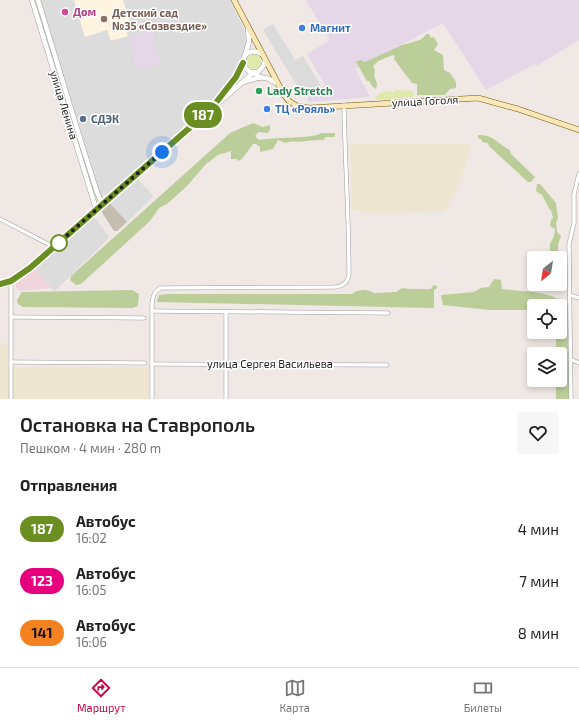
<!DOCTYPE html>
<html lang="ru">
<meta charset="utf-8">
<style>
body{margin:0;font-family:"Exo 2",sans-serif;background:#f6f6f6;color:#222;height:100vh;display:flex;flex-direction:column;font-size:15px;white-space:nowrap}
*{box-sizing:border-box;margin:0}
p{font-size:13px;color:#767676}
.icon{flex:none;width:22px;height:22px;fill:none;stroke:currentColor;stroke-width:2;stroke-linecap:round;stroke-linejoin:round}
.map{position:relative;height:399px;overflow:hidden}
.drawer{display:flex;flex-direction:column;background:#fff;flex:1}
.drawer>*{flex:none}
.badge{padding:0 8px;border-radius:13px;font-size:14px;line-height:26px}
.needle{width:26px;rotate:210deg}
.controls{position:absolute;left:527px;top:251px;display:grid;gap:8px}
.controls a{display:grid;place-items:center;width:40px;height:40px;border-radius:4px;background:#fff;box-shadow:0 2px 6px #0003;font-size:20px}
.you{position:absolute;width:20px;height:20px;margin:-10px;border:3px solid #fff;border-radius:50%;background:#1a73e8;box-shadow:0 0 0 6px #1a73e833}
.map>.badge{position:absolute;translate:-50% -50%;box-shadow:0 0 0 2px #fff}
h2{padding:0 20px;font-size:15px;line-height:36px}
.round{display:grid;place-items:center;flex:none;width:42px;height:42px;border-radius:4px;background:#f6f6f6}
.head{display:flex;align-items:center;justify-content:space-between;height:68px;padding:0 20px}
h1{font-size:19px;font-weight:600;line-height:30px}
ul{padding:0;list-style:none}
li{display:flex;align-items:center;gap:12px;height:52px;padding:0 20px}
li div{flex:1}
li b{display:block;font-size:15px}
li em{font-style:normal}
li .badge{min-width:44px;font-weight:700;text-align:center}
.menu{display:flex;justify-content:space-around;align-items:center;height:56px;border-top:1px solid #e0e0e0;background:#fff;font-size:11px;color:#767676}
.menu a{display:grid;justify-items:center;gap:2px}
.menu .selected{color:#ca0346}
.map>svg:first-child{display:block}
</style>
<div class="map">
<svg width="579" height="399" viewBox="0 0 579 399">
<rect width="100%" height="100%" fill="#efe8e5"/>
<g fill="#dddcdc">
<polygon points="39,0 230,0 245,31 246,44 244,52 236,74 217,101 114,193 103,196 101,196 99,192"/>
<polygon points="136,178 152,194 153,197 127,222 109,202"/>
<polygon points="92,218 95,218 97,220 109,237 107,240 54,292 36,269 74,232"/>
</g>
<polygon fill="#f0d4dc" points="36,269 50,288 20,291 17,289 14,283 17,281"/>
<g fill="#e6d7e8">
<polygon points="306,0 579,0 579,40 537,66 535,64 486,90 443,23 355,69 370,97 309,102 307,97 325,85 307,54 330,40"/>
<polygon points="152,31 160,64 137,69 129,36"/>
</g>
<polygon fill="#fff4df" points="74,0 123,0 132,28 126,30 128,36 111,41 107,30 85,37"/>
<polygon fill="#c4bdb0" points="109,202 127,222 117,231 114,231 101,211"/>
<g fill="#eee6d0">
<polygon points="350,144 470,144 468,157 458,186 445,212 367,213 352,209"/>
<polygon points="0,343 8,343 8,367 149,367 149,399 0,399"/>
</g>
<g fill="#dee9ab">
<polygon points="33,0 35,0 98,203 97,203"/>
<circle cx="253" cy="62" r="8"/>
<polygon points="395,90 413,91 413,97 378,100 375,98 381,92 391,91 391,93 395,92"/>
</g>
<g fill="#bbce9a">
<polygon points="427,34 429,34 431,38 434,37 438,44 434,50 443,55 444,70 450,73 456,82 456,88 450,89 445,95 417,95 417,84 412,83 394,59 395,57 393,55 378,61 373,66 375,71 374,75 377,84 376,89 372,86 369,81 367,81 356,62 360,60 365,62 402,45 420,40"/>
<path d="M253,123L263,127L270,125V129L268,133L258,132L255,136L259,140C271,137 315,139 321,133H335V137H326L323,140C317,140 312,140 306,141C299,143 292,140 286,143L278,140L273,149L260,152V147L256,144H253L242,159L238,161L237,159H231V151L218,155L206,164L187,186L167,204L159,208L150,221L81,284L76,285L70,280L71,276L230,133Z"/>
<path d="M478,135C493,134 498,144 510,150L511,154L535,177L531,182H528L489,146L488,143L482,142V140L478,138Z"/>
<polygon points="537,184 540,184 556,203 558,218 556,223 557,232 561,236 558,244 558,258 550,258 550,244 554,236 555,229 550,226 551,220 553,218 551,210 550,210 542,195 536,191"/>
<path d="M494,279L501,280L502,289C524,292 553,290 569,307L570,399H556V380H560V354H556V332H560V306H534V310H490L443,305L441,295L474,292L481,288L489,287Z"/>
<path d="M433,285L437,286V288L434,290V308H432L157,302L159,295L167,294H352C358,289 368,289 374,293L396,292L402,288L411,289H431Z"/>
<polygon points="132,290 139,294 138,306 132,308 23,307 18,304 17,300 22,292"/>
</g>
<polygon fill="#dbdbdb" points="273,24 295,60 303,56 321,86 304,97 263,30"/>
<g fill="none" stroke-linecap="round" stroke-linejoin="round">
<g stroke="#9c9c9c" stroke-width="4.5">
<g id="minor">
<polyline points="0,219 50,245 55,246"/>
<polyline points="11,281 11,399"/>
<polyline points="570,295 579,298"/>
<polyline points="152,311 388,313"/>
<polyline points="11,317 144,318"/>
<polyline points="572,360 579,363"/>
<polyline points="11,362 145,363"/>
<polyline points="152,364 387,365"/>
<path d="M152,399V303C153,296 154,292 160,288L335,287C343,286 348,283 349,274C349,218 345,162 344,105"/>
<polyline points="226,399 226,312"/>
<polyline points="571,399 569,244 574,223 574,194 579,174"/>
</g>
</g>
<g stroke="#9c9c9c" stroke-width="5.5">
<g id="tertiary">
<polyline points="32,0 96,209"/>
<polyline points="38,0 82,145 97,192 102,204"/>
<polyline points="245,55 249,42 248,27"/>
<path d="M263,55C256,50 249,50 244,57L243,66L250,72H258L264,65L265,59"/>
<path d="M244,82C258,78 263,74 276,83"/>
<polyline points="218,100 236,77 243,63"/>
<polyline points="0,284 11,281 30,268 253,73 260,77"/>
</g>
</g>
<g stroke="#755b06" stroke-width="6">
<polyline id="secondary" points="234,0 284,95 289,101 297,106 309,108 478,98 518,109 579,130"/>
</g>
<use href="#minor" stroke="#fff" stroke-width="3.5"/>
<use href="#tertiary" stroke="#fff" stroke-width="4.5"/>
<use href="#secondary" stroke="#f9e6b9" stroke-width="5"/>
</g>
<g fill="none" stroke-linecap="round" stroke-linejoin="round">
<g stroke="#fff" stroke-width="9">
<polyline id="line" points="0,284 11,281 30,268 211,109 236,77 243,63"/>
</g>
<use href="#line" stroke="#6b8e23" stroke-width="6"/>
<polyline stroke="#1f1f1f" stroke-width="4" stroke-dasharray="0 7.2" points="59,243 55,246 162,152"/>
</g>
<circle fill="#d1479c" stroke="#fff" stroke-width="1.5" cx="65" cy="12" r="4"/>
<circle fill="#8d6e63" stroke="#fff" stroke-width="1.5" cx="104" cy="19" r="4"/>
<g fill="#3f7fe0" stroke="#fff" stroke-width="1.5">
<circle cx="302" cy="28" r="4"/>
<circle cx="267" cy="109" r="4"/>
</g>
<circle fill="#2e9e5b" stroke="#fff" stroke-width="1.5" cx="259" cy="91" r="4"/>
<circle fill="#5c6f8a" stroke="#fff" stroke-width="1.5" cx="83" cy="119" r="4"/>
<circle fill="#fff" stroke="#6b8e23" stroke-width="2" cx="59" cy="243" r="8"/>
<g text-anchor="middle" stroke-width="3" stroke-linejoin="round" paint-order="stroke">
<g font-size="11" font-weight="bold" fill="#b23c85" stroke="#fff" text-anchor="start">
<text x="73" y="16">Дом</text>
</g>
<g font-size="11" font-weight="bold" fill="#785e54" stroke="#fff" text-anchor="start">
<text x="112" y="17">Детский сад<tspan x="112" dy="13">№35 «Созвездие»</tspan></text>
</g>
<g font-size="11" font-weight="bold" fill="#366cbe" stroke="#fff" text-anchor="start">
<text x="310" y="32">Магнит</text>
<text x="275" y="113">ТЦ «Рояль»</text>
</g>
<g font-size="11" font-weight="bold" fill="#27864d" stroke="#fff" text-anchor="start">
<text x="267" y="95">Lady Stretch</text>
</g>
<g font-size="11" fill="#1f1f1f" stroke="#fff">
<text transform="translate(425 101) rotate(-3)" y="4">улица Гоголя</text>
<text transform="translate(64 105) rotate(73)" y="4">улица Ленина</text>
<text x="270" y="368">улица Сергея Васильева</text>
</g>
<g font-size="11" font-weight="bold" fill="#4e5e75" stroke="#fff" text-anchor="start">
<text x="91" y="123">СДЭК</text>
</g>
</g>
</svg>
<div class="controls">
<a><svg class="needle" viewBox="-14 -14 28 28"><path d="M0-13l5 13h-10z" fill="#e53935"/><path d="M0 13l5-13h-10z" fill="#767676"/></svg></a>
<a><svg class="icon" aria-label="locate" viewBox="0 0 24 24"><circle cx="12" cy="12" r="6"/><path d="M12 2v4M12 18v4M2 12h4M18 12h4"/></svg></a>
<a><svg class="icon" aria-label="layers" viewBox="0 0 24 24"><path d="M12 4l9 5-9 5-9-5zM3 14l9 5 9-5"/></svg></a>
</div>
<div class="you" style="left:162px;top:152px"></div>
<b class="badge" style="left:203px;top:115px;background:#6b8e23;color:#fff">187</b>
</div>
<section class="drawer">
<div class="head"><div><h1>Остановка на Ставрополь</h1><p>Пешком · 4 мин · 280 m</p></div><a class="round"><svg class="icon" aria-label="heart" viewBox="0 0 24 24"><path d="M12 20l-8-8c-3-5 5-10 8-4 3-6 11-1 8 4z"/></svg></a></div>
<h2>Отправления</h2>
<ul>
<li><span class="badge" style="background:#6b8e23;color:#fff">187</span><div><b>Автобус</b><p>16:02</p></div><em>4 мин</em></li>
<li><span class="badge" style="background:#e6007e;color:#fff">123</span><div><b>Автобус</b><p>16:05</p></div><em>7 мин</em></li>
<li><span class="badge" style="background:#f58220;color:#111">141</span><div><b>Автобус</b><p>16:06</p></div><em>8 мин</em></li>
</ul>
</section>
<nav class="menu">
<a class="selected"><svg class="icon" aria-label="directions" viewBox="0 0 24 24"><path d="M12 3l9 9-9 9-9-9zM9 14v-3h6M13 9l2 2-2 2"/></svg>Маршрут</a>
<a><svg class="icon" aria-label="map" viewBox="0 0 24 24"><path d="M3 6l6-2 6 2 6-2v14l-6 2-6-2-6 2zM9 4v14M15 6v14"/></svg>Карта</a>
<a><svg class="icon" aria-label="tickets" viewBox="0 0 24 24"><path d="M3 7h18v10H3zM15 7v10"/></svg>Билеты</a>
</nav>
